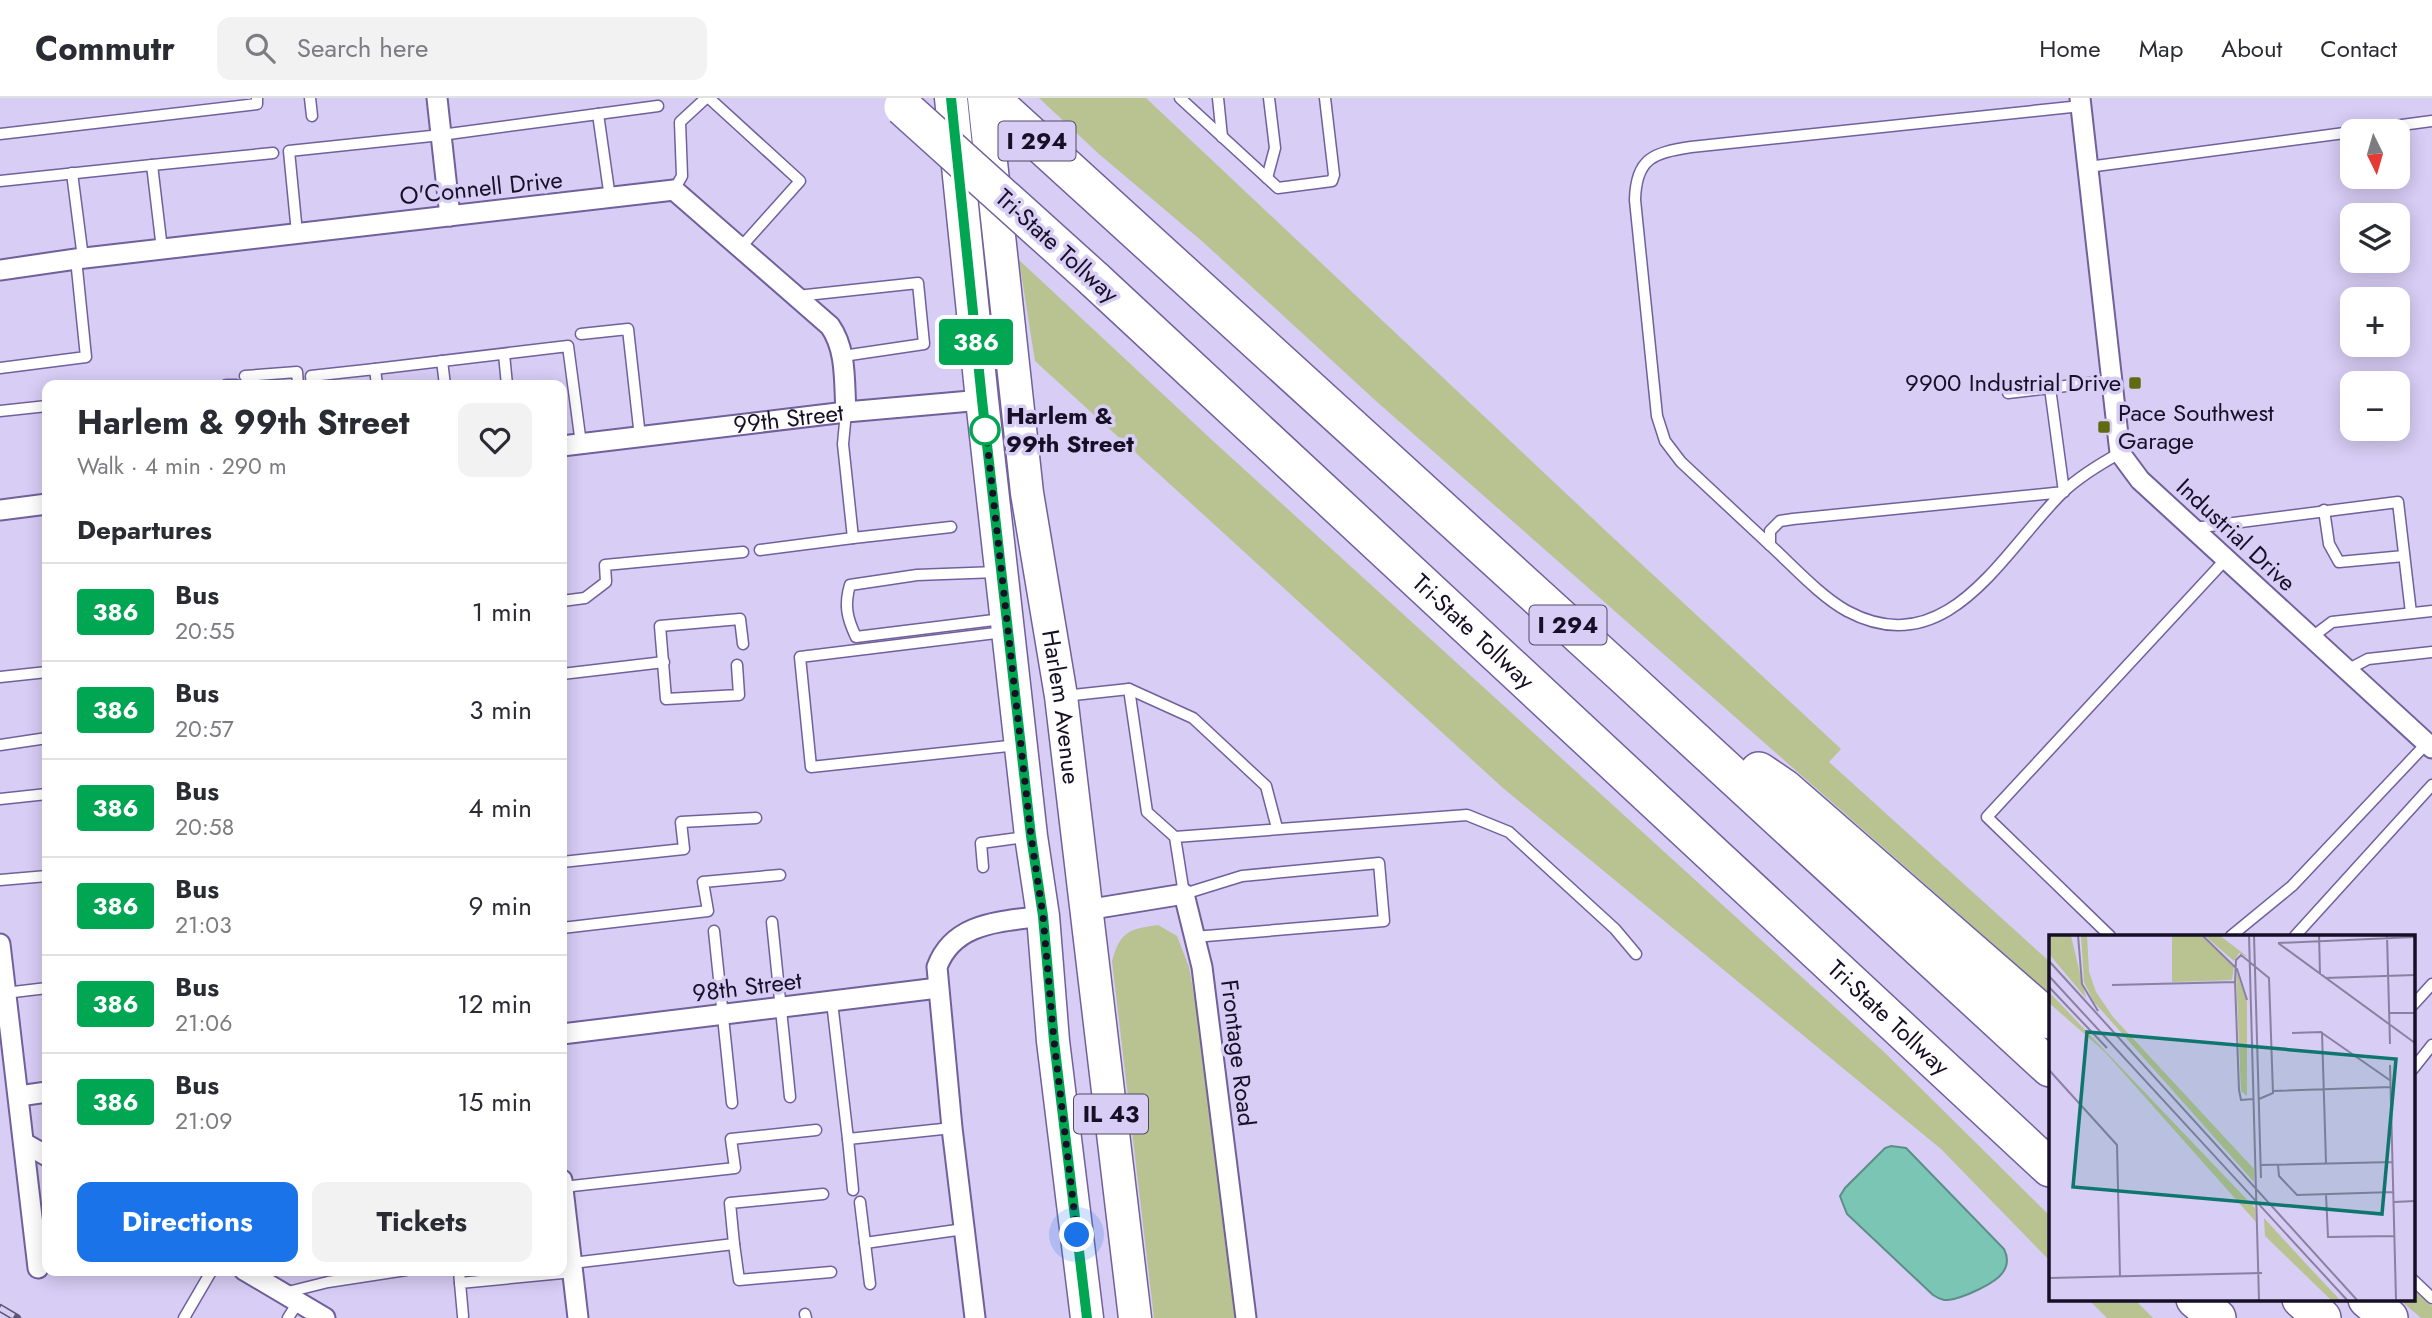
<!DOCTYPE html>
<meta charset="utf-8">
<style>
body{margin:0;font-family:Jost,sans-serif;background:#f2f2f3;color:#2b2b33;height:100vh;display:flex;flex-direction:column;font-size:26px;white-space:nowrap}
*{box-sizing:border-box;margin:0}
p{font-size:23px;color:#7c7c81}
.icon{flex:none;width:38px;height:38px;fill:none;stroke:currentColor;stroke-width:2;stroke-linecap:round;stroke-linejoin:round}
.map{position:relative;flex:1;overflow:hidden}
.details{position:absolute;left:42px;top:282px;width:525px;height:896px;display:flex;flex-direction:column;background:#fff;border-radius:14px;box-shadow:0 4px 18px #0003}
.details>*{flex:none}
.badge{padding:0 14px;border-radius:5px;font-size:24px;line-height:46px}
.needle{width:46px;rotate:175deg}
.controls{position:absolute;left:2340px;top:21px;display:grid;gap:14px}
.controls a{display:grid;place-items:center;width:70px;height:70px;border-radius:14px;background:#fff;box-shadow:0 4px 18px #0003;font-size:35px}
.you{position:absolute;width:35px;height:35px;margin:-18px;border:5px solid #fff;border-radius:50%;background:#1a73e8;box-shadow:0 0 0 10px #1a73e833}
.map>.badge{position:absolute;translate:-50% -50%;box-shadow:0 0 0 4px #fff}
h2{padding:0 35px;font-size:26px;line-height:63px}
.round{display:grid;place-items:center;flex:none;width:74px;height:74px;border-radius:14px;background:#f2f2f3}
.head{display:flex;align-items:center;justify-content:space-between;height:119px;padding:0 35px}
h1{font-size:33px;font-weight:700;line-height:52px}
.primary-button{display:flex;gap:14px;margin-top:auto;padding:14px 35px}
.primary-button a{flex:1;height:80px;border-radius:14px;background:#1a73e8;color:#fff;font-size:28px;font-weight:700;line-height:80px;text-align:center}
.primary-button a+a{background:#f2f2f3;color:#2b2b33}
ul{padding:0;list-style:none}
li{display:flex;align-items:center;gap:21px;height:98px;padding:0 35px;border-top:2px solid #e1e1e2}
li div{flex:1}
li b{display:block;font-size:26px}
li em{font-style:normal}
li .badge{min-width:77px;font-weight:700;text-align:center}
header{display:flex;align-items:center;gap:42px;box-sizing:border-box;height:98px;padding:0 35px;background:#fff;border-bottom:2px solid #e1e1e2}
header strong{font-size:33px}
nav{display:flex;gap:38px;margin-inline-start:auto;font-size:24px}
.search{width:490px;height:63px;background:#f2f2f3;display:flex;align-items:center;gap:18px;box-sizing:border-box;padding:0 24px;border-radius:14px;color:#7c7c81;font-size:26px}
.map>svg:first-child{display:block}
</style>
<header>
<strong>Commutr</strong>
<div class="search"><svg class="icon" aria-label="search" viewBox="0 0 24 24"><circle cx="10" cy="10" r="6"/><path d="M15 15l6 6"/></svg>Search here</div>
<nav><a>Home</a><a>Map</a><a>About</a><a>Contact</a></nav>
</header>
<div class="map">
<svg width="2432" height="1220" viewBox="0 0 2432 1220">
<rect width="100%" height="100%" fill="#d7cdf5"/>
<g fill="#b9c291">
<polygon points="1039,0 1146,0 1608,435 1841,651 1829,664 2050,864 2050,896 1376,303 1203,144 1099,56"/>
<polygon points="1019,162 1213,343 1884,954 2050,1118 2050,1163 1941,1051 1503,690 1035,263"/>
<path d="M1158,827L1177,838L1189,869L1211,992L1237,1220H1154L1112,863C1120,833 1130,831 1158,827Z"/>
<polygon points="2413,1191 2432,1208 2432,1220 2421,1220 2399,1201 2413,1201"/>
<polygon points="2088,1201 2134,1201 2153,1220 2107,1220"/>
</g>
<path fill="#7ac5b3" stroke="#5c8e89" stroke-width="2" d="M1891,1048L1906,1050L2004,1151C2016,1175 1989,1187 1971,1195C1963,1198 1953,1203 1944,1202C1940,1201 1936,1199 1933,1197L1847,1116L1840,1098L1845,1090L1885,1050Z"/>
<g fill="none" stroke-linecap="round" stroke-linejoin="round">
<g stroke="#71609b" stroke-width="13">
<g id="service">
<polyline points="310,0 312,18"/>
<polyline points="709,0 800,83 741,149"/>
<polyline points="1180,0 1278,90 1332,83 1334,77 1325,0"/>
<polyline points="1218,0 1222,39"/>
<polyline points="598,16 658,8"/>
<polyline points="2357,33 2432,23"/>
<polyline points="0,36 257,6 257,0"/>
<polyline points="2088,69 2352,34"/>
<polyline points="72,75 83,160"/>
<polyline points="1267,80 1275,50 1269,0"/>
<polyline points="0,83 152,67"/>
<polyline points="674,92 682,78 680,24 706,0"/>
<polyline points="297,135 289,53 441,37 598,16 610,100"/>
<polyline points="162,151 152,67 273,55"/>
<polyline points="797,198 918,185 924,246 843,258"/>
<polyline points="581,236 628,231 640,339"/>
<polyline points="504,256 507,287"/>
<polyline points="442,263 445,287"/>
<polyline points="0,270 86,259 76,161"/>
<polyline points="375,271 568,248 581,346"/>
<polyline points="245,278 297,274 298,287"/>
<path d="M2112,282L2050,290L2064,394L1793,421L1780,423L1770,433V447C1793,468 1820,498 1847,513C1948,567 2003,453 2063,394C2080,378 2100,366 2120,355"/>
<polyline points="226,287 236,287"/>
<polyline points="312,287 311,278 375,271 377,287"/>
<polyline points="2008,295 2050,290"/>
<polyline points="0,313 47,308"/>
<polyline points="846,314 843,346 853,440 951,429"/>
<polyline points="2324,412 2329,446 2339,464 2404,458"/>
<polyline points="2194,430 2398,404 2411,515"/>
<path d="M1770,447L1681,364L1665,343L1657,318L1635,102C1636,60 1653,55 1691,49L2081,8"/>
<polyline points="760,452 853,440"/>
<path d="M997,474L917,477L850,487C844,507 847,520 856,539L1002,521"/>
<polyline points="562,503 585,500 606,484 605,467 743,454"/>
<polyline points="1004,534 800,559 811,669 1018,647"/>
<polyline points="2312,539 2332,524 2432,513"/>
<polyline points="737,567 739,597 666,601 660,528 740,521 743,546"/>
<polyline points="2347,572 2368,561 2432,554"/>
<polyline points="562,576 664,564"/>
<polyline points="0,579 47,574"/>
<polyline points="1129,591 1147,714 1175,739"/>
<polyline points="1064,598 1129,591 1193,620 1266,688 1277,730"/>
<polyline points="0,647 47,640"/>
<polyline points="0,701 47,696"/>
<polyline points="562,764 684,751 681,724 756,720"/>
<polyline points="983,769 981,745 1026,739"/>
<polyline points="0,782 47,778"/>
<polyline points="772,824 790,999"/>
<polyline points="562,830 708,813 703,784 780,777"/>
<polyline points="714,833 732,1005"/>
<polyline points="2110,838 1987,719 2226,461"/>
<polyline points="2231,838 2292,788 2427,645"/>
<polyline points="2295,838 2432,687"/>
<polyline points="1194,839 1384,823 1379,765 1242,778 1184,796 1175,739 1467,717 1509,734 1615,831 1636,856"/>
<polyline points="5,895 47,890"/>
<polyline points="832,904 848,1041"/>
<polyline points="2413,907 2432,886"/>
<polyline points="2413,971 2432,947"/>
<polyline points="563,1089 735,1070 731,1041 816,1032"/>
<polyline points="853,1092 848,1041 952,1030"/>
<polyline points="860,1104 865,1145 964,1131"/>
<polyline points="865,1145 870,1186"/>
<polyline points="734,1146 739,1182 831,1174"/>
<polyline points="572,1165 734,1146 730,1105 823,1096"/>
<polyline points="459,1172 460,1185"/>
<polyline points="2413,1182 2432,1200"/>
<polyline points="284,1195 328,1184 406,1172"/>
<polyline points="805,1216 806,1220"/>
<polyline points="463,1218 460,1185 573,1174"/>
<polyline points="184,1220 212,1172"/>
<polyline points="288,1220 298,1204"/>
</g>
</g>
<g stroke="#71609b" stroke-width="23">
<g id="minor">
<polyline points="437,0 450,118"/>
<polyline points="2080,0 2120,355 2140,382 2432,650"/>
<path d="M0,172L76,161L674,92L830,228C847,252 844,285 846,314"/>
<path id="s1" d="M562,348L846,314L982,302"/>
<polyline points="0,412 47,406"/>
<polyline points="1086,812 1184,796 1202,869 1246,1220"/>
<polyline points="0,846 38,1170"/>
<polyline points="562,936 938,890"/>
<polyline points="19,998 47,994"/>
<polyline points="24,1045 47,1058"/>
<polyline points="562,1082 578,1220"/>
<polyline points="244,1172 325,1220"/>
<path d="M975,1220L952,1030L937,869C954,823 1002,824 1043,818"/>
</g>
</g>
<g stroke="#71609b" stroke-width="35">
<g id="primary">
<polyline points="951,0 982,302 1031,738 1043,818 1053,943 1087,1220"/>
<path id="s2" d="M984,0L1027,395L1061,598L1135,1220"/>
</g>
</g>
<g stroke="#71609b" stroke-width="40">
<g id="motorway">
<polyline points="990,0 1619,573 2050,970"/>
<path id="s3" d="M1094,181L2050,1070"/>
<polyline points="1759,673 1784,690 2050,922"/>
<polyline points="2195,1201 2217,1220"/>
<polyline points="2301,1201 2322,1220"/>
<polyline points="2367,1201 2389,1220"/>
</g>
</g>
<use href="#service" stroke="#fff" stroke-width="10"/>
<use href="#minor" stroke="#fff" stroke-width="19"/>
<use href="#primary" stroke="#fff" stroke-width="32"/>
<use href="#motorway" stroke="#fff" stroke-width="37"/>
<g stroke="#5d5573" stroke-width="8">
<polyline id="rail" points="0,1210 17,1220"/>
</g>
<use href="#rail" stroke="#d7cdf5" stroke-width="5" stroke-dasharray="16" stroke-linecap="butt"/>
<g stroke="#71609b" stroke-width="40" stroke-linecap="butt">
<polyline id="motorway-bridge" points="903,9 1094,181"/>
</g>
<use href="#motorway-bridge" stroke="#fff" stroke-width="37"/>
</g>
<g fill="none" stroke-linecap="round" stroke-linejoin="round">
<g stroke="#fff" stroke-width="16">
<polyline id="line" points="951,0 982,302 1031,738 1043,818 1054,943 1087,1220"/>
</g>
<use href="#line" stroke="#00a651" stroke-width="10"/>
<polyline stroke="#160f26" stroke-width="7" stroke-dasharray="0 12.6" points="985,332 985,326 1031,738 1043,818 1054,943 1077,1137"/>
</g>
<g fill="#606a10" stroke="#d7cdf5" stroke-width="2.5">
<rect x="2128" y="278" width="14" height="14" rx="3.5"/>
<rect x="2097" y="322" width="14" height="14" rx="3.5"/>
</g>
<circle fill="#fff" stroke="#00a651" stroke-width="3.5" cx="985" cy="332" r="14"/>
<g text-anchor="middle" stroke-width="7" stroke-linejoin="round" paint-order="stroke">
<g fill="#d7cdf5" stroke="#504864" stroke-width="2">
<rect x="998.5" y="23.5" width="77" height="39" rx="5"/>
<rect x="1529.5" y="507.5" width="77" height="39" rx="5"/>
<rect x="1074" y="996.5" width="74" height="39" rx="5"/>
</g>
<g font-size="23" font-weight="bold" fill="#160f26">
<text x="1037" y="51">I 294</text>
<text x="1568" y="535">I 294</text>
<text x="1111" y="1024">IL 43</text>
</g>
<g font-size="24" fill="#160f26" stroke="#d7cdf5">
<text transform="translate(481 90) rotate(-6)" y="8">O'Connell Drive</text>
<text transform="translate(1057 148) rotate(42)" y="8">Tri-State Tollway</text>
<text dy="8" stroke="none"><textPath href="#s1" startOffset="228">99th Street</textPath></text>
<text transform="translate(2236 437) rotate(43)" y="8">Industrial Drive</text>
<text dy="8" stroke="none"><textPath href="#s3" startOffset="518">Tri-State Tollway</textPath></text>
<text dy="8" stroke="none"><textPath href="#s2" startOffset="614">Harlem Avenue</textPath></text>
<text transform="translate(747 889) rotate(-7)" y="8">98th Street</text>
<text dy="8" stroke="none"><textPath href="#s3" startOffset="1085">Tri-State Tollway</textPath></text>
<text transform="translate(1238 955) rotate(83)" y="8">Frontage Road</text>
</g>
<g font-size="24" fill="#160f26" stroke="#d7cdf5" text-anchor="end">
<text x="2121" y="293">9900 Industrial Drive</text>
<text x="2118" y="323" text-anchor="start">Pace Southwest<tspan x="2118" dy="28">Garage</tspan></text>
</g>
<g font-size="24" font-weight="bold" fill="#160f26" stroke="#d7cdf5" text-anchor="start">
<text x="1006" y="326">Harlem &amp;<tspan x="1006" dy="28">99th Street</tspan></text>
</g>
</g>
<g transform="translate(2049 837)">
<rect width="366" height="366" fill="#d7cdf5"/>
<path d="M26,0L22,1L37,63L0,19V2ZM32,0H38L40,37L47,57L64,82L205,234V247L45,67L35,47ZM123,0H151L185,31L183,45L123,47ZM155,0H170L199,22L190,18L185,26ZM187,35L198,67V161L192,156ZM0,57L206,273L207,287L55,116L0,68ZM215,283L260,332L291,365H282L216,301Z" fill="#b9c291"/>
<path fill="none" stroke="#8a81a2" stroke-width="2" d="M29,0L33,49L49,76M153,0L188,34L198,65M200,0L210,365M205,0L212,243M270,0L271,39M338,1L341,109M229,8L366,108M229,8L366,2M0,26L308,365M0,41L298,365M276,43L366,40M63,50L186,47M0,52L58,113M340,78H366M273,97L277,228M243,98L273,97M273,98L342,146M341,130L347,365M0,135L68,210L71,341M224,156L342,152M204,164L192,165L190,155L186,47L187,25L192,20L220,43L224,158L210,164M212,230L344,227M229,230L230,241L248,260L345,257M277,259L279,302L345,301M345,267L366,266M0,343L213,338"/>
<path fill="#0f766e" fill-opacity="0.15" stroke="#0f766e" stroke-width="3.5" d="M38,97L347,124L333,279L24,252Z"/>
<rect width="366" height="366" fill="none" stroke="#160f26" stroke-width="3.5"/>
</g>
</svg>
<div class="controls">
<a><svg class="needle" viewBox="-14 -14 28 28"><path d="M0-13l5 13h-10z" fill="#e53935"/><path d="M0 13l5-13h-10z" fill="#7c7c81"/></svg></a>
<a><svg class="icon" aria-label="layers" viewBox="0 0 24 24"><path d="M12 4l9 5-9 5-9-5zM3 14l9 5 9-5"/></svg></a>
<a>+</a>
<a>−</a>
</div>
<div class="you" style="left:1077px;top:1137px"></div>
<b class="badge" style="left:976px;top:244px;background:#00a651;color:#fff">386</b>
<section class="details">
<div class="head"><div><h1>Harlem &amp; 99th Street</h1><p>Walk · 4 min · 290 m</p></div><a class="round"><svg class="icon" aria-label="heart" viewBox="0 0 24 24"><path d="M12 20l-8-8c-3-5 5-10 8-4 3-6 11-1 8 4z"/></svg></a></div>
<h2>Departures</h2>
<ul>
<li><span class="badge" style="background:#00a651;color:#fff">386</span><div><b>Bus</b><p>20:55</p></div><em>1 min</em></li>
<li><span class="badge" style="background:#00a651;color:#fff">386</span><div><b>Bus</b><p>20:57</p></div><em>3 min</em></li>
<li><span class="badge" style="background:#00a651;color:#fff">386</span><div><b>Bus</b><p>20:58</p></div><em>4 min</em></li>
<li><span class="badge" style="background:#00a651;color:#fff">386</span><div><b>Bus</b><p>21:03</p></div><em>9 min</em></li>
<li><span class="badge" style="background:#00a651;color:#fff">386</span><div><b>Bus</b><p>21:06</p></div><em>12 min</em></li>
<li><span class="badge" style="background:#00a651;color:#fff">386</span><div><b>Bus</b><p>21:09</p></div><em>15 min</em></li>
</ul>
<div class="primary-button"><a>Directions</a><a>Tickets</a></div>
</section>
</div>
